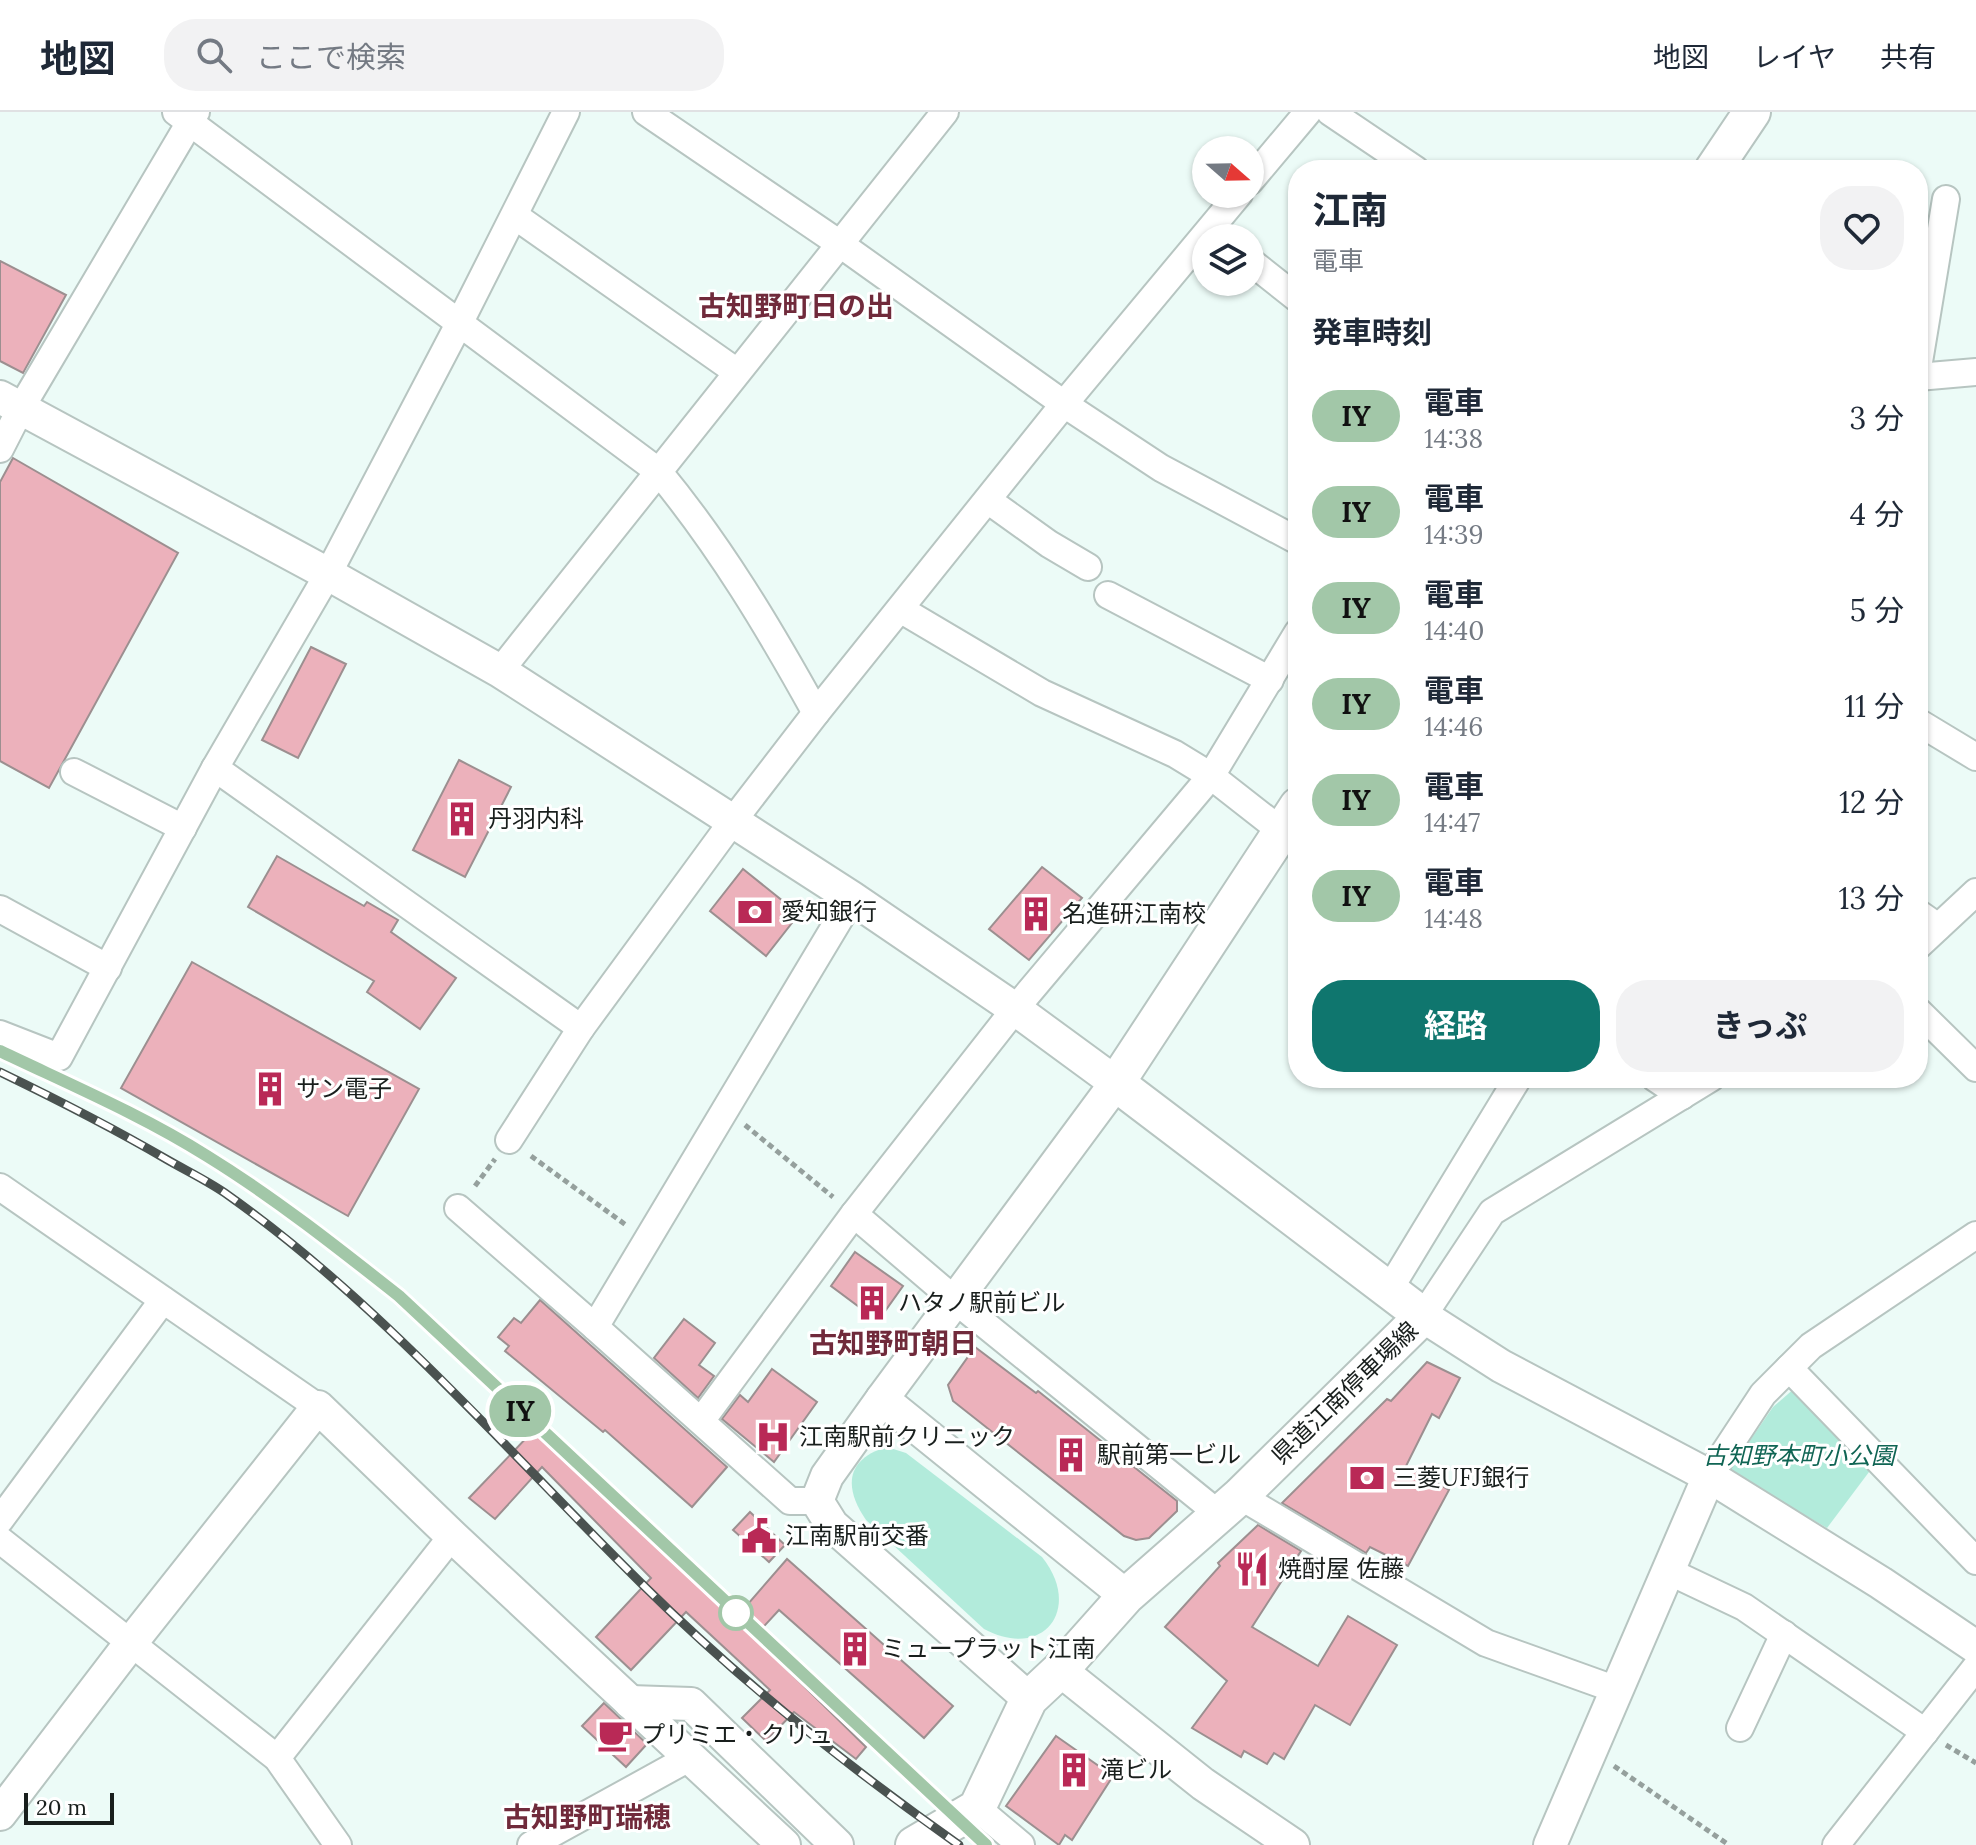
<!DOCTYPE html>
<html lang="ja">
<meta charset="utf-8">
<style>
body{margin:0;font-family:Lora,"Noto Sans JP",serif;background:#f2f2f3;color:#1f2937;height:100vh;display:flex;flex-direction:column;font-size:30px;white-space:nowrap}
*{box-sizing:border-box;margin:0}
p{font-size:26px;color:#747a83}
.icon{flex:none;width:44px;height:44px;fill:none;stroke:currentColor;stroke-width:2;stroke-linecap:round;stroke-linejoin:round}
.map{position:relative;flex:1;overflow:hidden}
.side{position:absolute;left:1288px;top:48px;width:640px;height:928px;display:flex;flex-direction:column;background:#fff;border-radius:32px;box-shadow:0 2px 6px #0004}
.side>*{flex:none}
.badge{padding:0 16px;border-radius:26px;font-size:28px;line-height:52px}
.needle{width:52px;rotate:110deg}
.tools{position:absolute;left:1192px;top:24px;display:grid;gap:16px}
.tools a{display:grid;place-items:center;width:72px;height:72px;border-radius:50%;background:#fff;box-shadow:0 2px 6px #0004;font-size:40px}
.scale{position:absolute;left:24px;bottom:20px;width:90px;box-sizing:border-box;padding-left:8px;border:4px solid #191f1d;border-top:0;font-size:22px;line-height:28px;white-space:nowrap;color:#191f1d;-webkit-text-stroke:6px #fff;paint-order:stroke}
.map>.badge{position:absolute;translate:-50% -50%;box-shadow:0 0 0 4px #fff}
h2{padding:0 24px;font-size:30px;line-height:72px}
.round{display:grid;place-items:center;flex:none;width:84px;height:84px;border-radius:32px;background:#f2f2f3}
.headline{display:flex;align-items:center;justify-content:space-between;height:136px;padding:0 24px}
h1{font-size:38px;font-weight:700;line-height:60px}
.button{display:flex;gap:16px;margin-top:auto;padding:16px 24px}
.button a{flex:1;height:92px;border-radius:32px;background:#0f766e;color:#fff;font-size:32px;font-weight:700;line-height:92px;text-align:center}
.button a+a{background:#f2f2f3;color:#1f2937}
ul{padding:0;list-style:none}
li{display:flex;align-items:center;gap:24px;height:96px;padding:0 24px}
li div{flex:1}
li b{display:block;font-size:30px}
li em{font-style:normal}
li .badge{min-width:88px;font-weight:700;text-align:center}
header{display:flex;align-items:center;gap:48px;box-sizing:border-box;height:112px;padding:0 40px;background:#fff;border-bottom:2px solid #e0e1e3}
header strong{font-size:38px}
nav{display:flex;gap:44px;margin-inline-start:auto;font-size:28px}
.search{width:560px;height:72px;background:#f2f2f3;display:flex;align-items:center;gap:20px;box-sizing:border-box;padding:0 28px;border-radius:32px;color:#747a83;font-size:30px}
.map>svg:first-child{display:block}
</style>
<header>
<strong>地図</strong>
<div class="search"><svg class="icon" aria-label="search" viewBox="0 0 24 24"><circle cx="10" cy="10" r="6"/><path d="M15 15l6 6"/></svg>ここで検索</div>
<nav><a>地図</a><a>レイヤ</a><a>共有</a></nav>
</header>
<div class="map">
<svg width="1976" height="1733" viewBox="0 0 1976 1733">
<rect width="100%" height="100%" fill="#ecfbf7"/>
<g fill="#b2ebdb">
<polygon points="1796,1275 1875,1352 1827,1416 1729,1359 1773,1295"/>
<path d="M887,1335L906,1341L1042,1445C1083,1496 1044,1549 984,1517L866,1408C844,1376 845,1347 887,1335Z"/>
</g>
<g fill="#ecb1bb" stroke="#9c8f90" stroke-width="2">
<polygon points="0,149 66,183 23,261 0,249"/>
<polygon points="13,346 178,441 49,676 0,649 0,370"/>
<polygon points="311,535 346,552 298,646 262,628"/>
<polygon points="459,648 511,675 465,765 413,738"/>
<polygon points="277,744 364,794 367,790 398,808 391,820 456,866 420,917 367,880 374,869 248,795"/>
<polygon points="1042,755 1082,786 1029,848 989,817"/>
<polygon points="743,757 799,802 766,844 710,799"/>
<polygon points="192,850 419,977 348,1104 121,976"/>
<polygon points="855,1140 903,1174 878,1209 831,1174"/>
<polygon points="540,1188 727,1355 692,1395 605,1318 603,1320 505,1239 509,1234 498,1225 514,1206 521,1211"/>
<polygon points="684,1207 715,1231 699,1253 714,1264 698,1286 654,1246"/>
<polygon points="975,1235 1036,1281 1038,1279 1177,1389 1177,1399 1149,1426 1136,1428 1124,1424 953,1289 948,1273"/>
<polygon points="1427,1250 1460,1266 1439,1306 1432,1302 1406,1354 1449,1378 1408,1454 1370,1435 1366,1441 1282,1391 1387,1287 1391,1289"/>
<polygon points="772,1257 817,1290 774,1350 722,1307 740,1283 748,1290"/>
<polygon points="533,1319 735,1507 787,1447 953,1594 924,1626 779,1498 754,1525 866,1635 856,1647 794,1600 766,1629 742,1606 770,1578 686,1500 631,1558 596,1525 651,1466 542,1355 495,1407 469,1386"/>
<polygon points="750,1400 785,1433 769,1450 733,1418"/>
<polygon points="1258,1413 1301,1439 1252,1515 1318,1554 1348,1504 1397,1533 1350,1613 1315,1593 1284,1647 1274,1641 1267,1652 1244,1639 1241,1645 1192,1616 1227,1569 1165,1515 1220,1454 1218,1451"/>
<polygon points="604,1591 647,1632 626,1655 582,1614"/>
<polygon points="1056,1624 1113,1664 1072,1728 1065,1723 1059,1733 1006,1694"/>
</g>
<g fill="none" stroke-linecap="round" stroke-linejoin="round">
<g stroke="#b7c5c1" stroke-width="30">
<g id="minor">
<path d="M176,0L658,359C720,434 769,516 816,601"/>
<polyline points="646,0 840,132 1064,292 1161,356 1298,429"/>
<polyline points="1330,0 1416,58"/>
<polyline points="1250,69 1308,0"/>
<polyline points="515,104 737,260"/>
<polyline points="1250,149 1298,187"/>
<polyline points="1918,256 1946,87"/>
<polyline points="1918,265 1976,260"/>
<polyline points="0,337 21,296 196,0"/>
<polyline points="989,389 1049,432 1088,455"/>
<polyline points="1108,483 1270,568"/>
<polyline points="900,497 1042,581 1175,642 1211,664 1298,732"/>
<polyline points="500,559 945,0"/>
<polyline points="1918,610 1976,645"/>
<polyline points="215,656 581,916 732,710 816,601 1064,292 1239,82"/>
<polyline points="74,660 183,716"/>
<polyline points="0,797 108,856"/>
<polyline points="1918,801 1938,815"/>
<polyline points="1918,834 1976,780"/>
<polyline points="1918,899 1976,956"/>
<polyline points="0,922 59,945 215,656 328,462 460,210 566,0"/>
<polyline points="1655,966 1682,984"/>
<polyline points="509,1028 581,916"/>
<polyline points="0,1075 318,1295"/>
<polyline points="458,1096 595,1215"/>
<polyline points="854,1102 956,1189 1220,1403"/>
<polyline points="1389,1178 1518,966"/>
<polyline points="1423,1204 1492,1100 1711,966"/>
<polyline points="1789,1256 1976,1449"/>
<polyline points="701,1309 854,1102 1015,897 1211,664 1298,520"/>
<polyline points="1709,1364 1763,1282 1811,1234 1976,1123"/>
<polyline points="1240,1384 1486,1531 1617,1578"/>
<polyline points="817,1389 790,1389 595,1215 852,786"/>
<polyline points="0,1408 163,1188"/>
<polyline points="0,1428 277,1646 338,1733"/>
<polyline points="1668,1459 1744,1495 1925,1620"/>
<polyline points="1740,1616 1784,1522"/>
<polyline points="277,1646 452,1424"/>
<polyline points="977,1696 1021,1733"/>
<polyline points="531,1733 689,1646"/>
<polyline points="1836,1733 1976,1555"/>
</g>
</g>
<g stroke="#b7c5c1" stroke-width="36">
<g id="tertiary">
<polyline points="0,285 328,462 500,559 852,786 1015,897 1116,971 882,1287"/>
<polyline points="1423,1204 1501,1254 1709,1364 1881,1471 1976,1535"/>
<polyline points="1060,1558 1203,1672 1293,1733"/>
<polyline points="1029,1587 832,1413 817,1389 827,1364 882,1287 1126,1484"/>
<polyline points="630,1590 691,1592 837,1733"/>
<polyline points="0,1702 130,1532 318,1295 452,1424 784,1733"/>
<polyline points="1550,1733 1709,1364"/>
</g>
</g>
<g stroke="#b7c5c1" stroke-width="40">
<g id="secondary">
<polyline points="1713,58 1752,0"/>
<polyline points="914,1733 977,1696 1029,1587 1060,1558 1126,1484 1240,1384 1423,1204 1116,971 1298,694"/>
</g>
</g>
<g stroke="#95a09d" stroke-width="5" stroke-dasharray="6 4" stroke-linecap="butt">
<polyline points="745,1013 833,1085"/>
<polyline points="531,1044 626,1113"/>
<polyline points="475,1074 495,1047"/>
<polyline points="1946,1633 1976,1651"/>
<polyline points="1614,1654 1729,1733"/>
</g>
<use href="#minor" stroke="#fff" stroke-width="26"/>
<use href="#tertiary" stroke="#fff" stroke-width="32"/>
<use href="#secondary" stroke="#fff" stroke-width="36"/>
<g stroke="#4a5250" stroke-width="9">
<g id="rail">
<path d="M0,939C69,972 142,1003 207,1044C275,1086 337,1135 399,1184L986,1733"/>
<path d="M0,960C56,987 111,1015 166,1047C185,1058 206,1068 225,1081C381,1191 507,1339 642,1472C740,1569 847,1654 959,1733"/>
</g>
</g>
<use href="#rail" stroke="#fff" stroke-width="6" stroke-dasharray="18" stroke-linecap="butt"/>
</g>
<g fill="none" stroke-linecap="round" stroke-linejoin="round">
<g stroke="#fff" stroke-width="18">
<path id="line" d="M0,939C69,972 142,1003 207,1044C275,1086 337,1135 399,1184L986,1733"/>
</g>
<use href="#line" stroke="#a2c7a8" stroke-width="12"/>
</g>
<defs>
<g id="building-bare" transform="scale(2.76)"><path d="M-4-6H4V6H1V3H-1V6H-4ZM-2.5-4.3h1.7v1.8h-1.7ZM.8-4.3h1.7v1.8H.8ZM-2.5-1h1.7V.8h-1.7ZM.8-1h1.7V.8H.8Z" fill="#b92956" stroke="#fff" stroke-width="2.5" paint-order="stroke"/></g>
<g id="bank-bare" transform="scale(2.76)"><path d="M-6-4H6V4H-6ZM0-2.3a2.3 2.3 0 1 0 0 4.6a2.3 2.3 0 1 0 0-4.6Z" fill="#b92956" stroke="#fff" stroke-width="2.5" paint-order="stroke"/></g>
<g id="hospital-bare" transform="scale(2.76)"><path d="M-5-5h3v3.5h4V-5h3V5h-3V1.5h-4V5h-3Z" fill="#b92956" stroke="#fff" stroke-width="2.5" paint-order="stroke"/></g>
<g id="civic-bare" transform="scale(2.76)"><path d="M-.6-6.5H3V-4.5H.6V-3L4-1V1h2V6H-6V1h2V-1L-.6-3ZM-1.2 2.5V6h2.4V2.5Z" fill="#b92956" stroke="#fff" stroke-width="2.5" paint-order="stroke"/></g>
<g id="restaurant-bare" transform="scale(2.76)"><path d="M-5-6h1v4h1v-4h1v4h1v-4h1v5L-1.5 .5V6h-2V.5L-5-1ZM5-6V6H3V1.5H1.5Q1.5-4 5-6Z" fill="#b92956" stroke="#fff" stroke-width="2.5" paint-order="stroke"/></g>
<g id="cafe-bare" transform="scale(2.76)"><path d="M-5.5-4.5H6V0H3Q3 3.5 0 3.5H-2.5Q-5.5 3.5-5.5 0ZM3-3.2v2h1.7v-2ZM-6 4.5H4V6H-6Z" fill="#b92956" stroke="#fff" stroke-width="2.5" paint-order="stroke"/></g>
</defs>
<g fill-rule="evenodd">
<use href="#building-bare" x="462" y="707"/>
<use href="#bank-bare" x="755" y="800"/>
<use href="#building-bare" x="1036" y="802"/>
<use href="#building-bare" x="270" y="977"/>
<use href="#building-bare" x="872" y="1191"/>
<use href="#hospital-bare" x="773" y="1325"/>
<use href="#building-bare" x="1071" y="1343"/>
<use href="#bank-bare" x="1367" y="1366"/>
<use href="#civic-bare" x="759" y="1424"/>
<use href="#restaurant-bare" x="1252" y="1457"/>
<use href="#building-bare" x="855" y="1537"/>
<use href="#cafe-bare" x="615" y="1623"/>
<use href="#building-bare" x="1074" y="1658"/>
</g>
<circle fill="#fff" stroke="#a2c7a8" stroke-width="4" cx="736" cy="1501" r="16"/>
<g text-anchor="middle" stroke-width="6" stroke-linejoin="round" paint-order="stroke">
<g font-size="24" fill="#191f1d" stroke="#fff" text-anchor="start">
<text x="488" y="715">丹羽内科</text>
<text x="781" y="808">愛知銀行</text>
<text x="1062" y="810">名進研江南校</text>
<text x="296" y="985">サン電子</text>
<text x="898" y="1199">ハタノ駅前ビル</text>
<text x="799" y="1333">江南駅前クリニック</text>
<text x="1097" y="1351">駅前第一ビル</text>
<text x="1393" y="1374">三菱UFJ銀行</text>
<text x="785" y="1432">江南駅前交番</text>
<text x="1278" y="1465">焼酎屋 佐藤</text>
<text x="881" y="1545">ミュープラット江南</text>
<text x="641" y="1631">プリミエ・クリュ</text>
<text x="1100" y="1666">滝ビル</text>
</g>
<g font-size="24" fill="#191f1d" stroke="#fff">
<text transform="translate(1345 1281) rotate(-44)" y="8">県道江南停車場線</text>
</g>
<g font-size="24" font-style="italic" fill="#106554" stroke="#fff">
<text x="1799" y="1352">古知野本町小公園</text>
</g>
<g font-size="28" font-weight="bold" fill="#702a3b" stroke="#fff">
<text x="796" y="204">古知野町日の出</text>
<text x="893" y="1241">古知野町朝日</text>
<text x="587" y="1715">古知野町瑞穂</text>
</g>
</g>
</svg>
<div class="tools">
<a><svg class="needle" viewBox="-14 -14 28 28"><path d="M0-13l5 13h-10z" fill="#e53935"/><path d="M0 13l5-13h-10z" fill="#747a83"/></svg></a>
<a><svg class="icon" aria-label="layers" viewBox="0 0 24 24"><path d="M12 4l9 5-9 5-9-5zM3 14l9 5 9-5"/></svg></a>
</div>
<div class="scale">20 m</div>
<b class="badge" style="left:520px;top:1299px;background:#a2c7a8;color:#111">IY</b>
<section class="side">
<div class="headline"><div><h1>江南</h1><p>電車</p></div><a class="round"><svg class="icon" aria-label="heart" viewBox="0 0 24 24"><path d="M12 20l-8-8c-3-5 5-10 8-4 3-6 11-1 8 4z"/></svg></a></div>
<h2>発車時刻</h2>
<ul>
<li><span class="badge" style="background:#a2c7a8;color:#111">IY</span><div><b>電車</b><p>14:38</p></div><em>3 分</em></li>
<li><span class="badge" style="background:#a2c7a8;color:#111">IY</span><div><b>電車</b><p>14:39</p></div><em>4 分</em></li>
<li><span class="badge" style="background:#a2c7a8;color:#111">IY</span><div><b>電車</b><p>14:40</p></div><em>5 分</em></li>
<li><span class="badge" style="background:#a2c7a8;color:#111">IY</span><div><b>電車</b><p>14:46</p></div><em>11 分</em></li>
<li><span class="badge" style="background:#a2c7a8;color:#111">IY</span><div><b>電車</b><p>14:47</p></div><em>12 分</em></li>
<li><span class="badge" style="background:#a2c7a8;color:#111">IY</span><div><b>電車</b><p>14:48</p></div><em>13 分</em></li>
</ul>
<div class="button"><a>経路</a><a>きっぷ</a></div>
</section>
</div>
